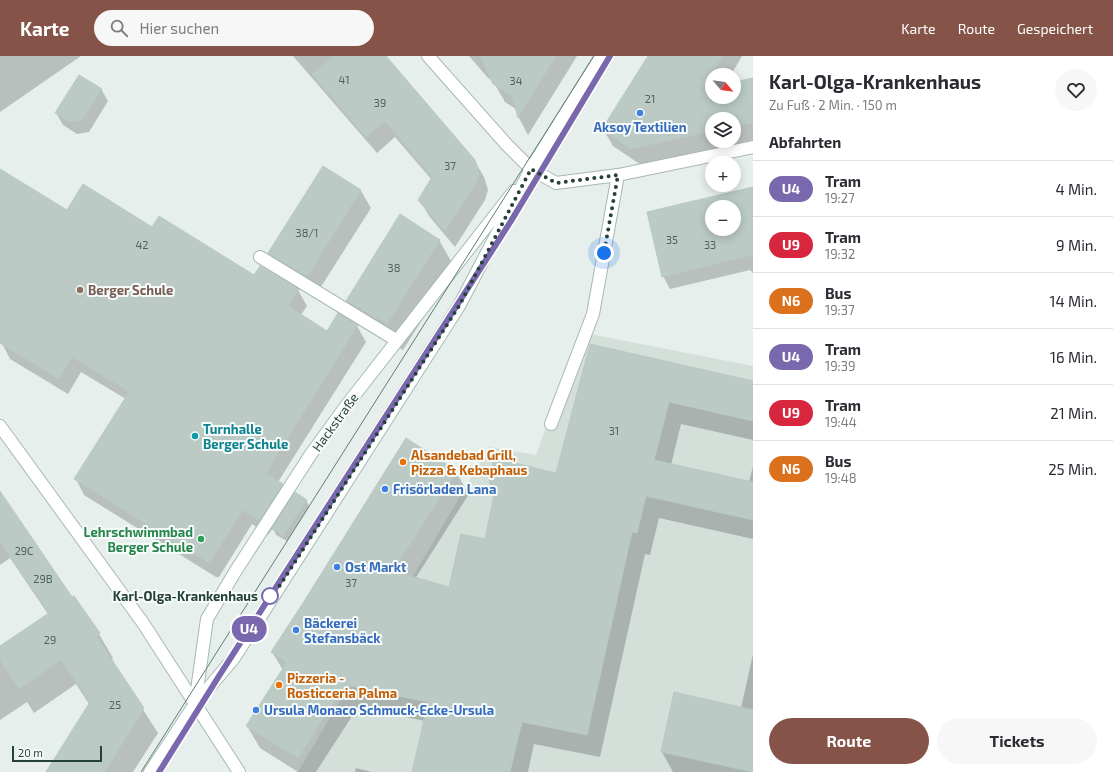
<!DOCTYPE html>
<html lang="de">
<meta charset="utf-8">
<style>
body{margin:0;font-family:"Exo 2",sans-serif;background:#f7f7f7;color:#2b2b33;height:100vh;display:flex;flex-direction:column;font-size:15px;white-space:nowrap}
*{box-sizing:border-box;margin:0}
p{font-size:13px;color:#7c7c81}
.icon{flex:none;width:22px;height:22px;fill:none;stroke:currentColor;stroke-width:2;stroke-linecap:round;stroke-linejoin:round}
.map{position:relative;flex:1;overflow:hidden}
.panel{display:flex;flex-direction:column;background:#fff;width:360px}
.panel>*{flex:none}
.badge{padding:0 8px;border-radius:13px;font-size:14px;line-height:26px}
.needle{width:26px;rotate:119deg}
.controls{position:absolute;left:705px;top:12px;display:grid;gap:8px}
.controls a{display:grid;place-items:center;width:36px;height:36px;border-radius:50%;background:#fff;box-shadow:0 2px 10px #0003;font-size:20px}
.scale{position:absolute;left:12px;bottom:10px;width:90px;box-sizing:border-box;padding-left:4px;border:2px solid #24423a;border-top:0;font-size:11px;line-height:14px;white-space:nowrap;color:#24423a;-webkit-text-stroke:3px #f7fbf9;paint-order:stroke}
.you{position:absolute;width:20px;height:20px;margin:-10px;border:3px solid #fff;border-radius:50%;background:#1a73e8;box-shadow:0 0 0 6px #1a73e833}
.map>.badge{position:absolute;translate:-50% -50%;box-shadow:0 0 0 2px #fff}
h2{padding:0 16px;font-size:15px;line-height:36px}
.round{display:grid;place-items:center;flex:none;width:42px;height:42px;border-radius:21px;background:#f7f7f7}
.overview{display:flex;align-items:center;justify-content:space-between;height:68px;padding:0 16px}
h1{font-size:19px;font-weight:700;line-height:30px}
.cta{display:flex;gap:8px;margin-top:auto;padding:8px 16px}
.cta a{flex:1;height:46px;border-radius:24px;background:#855347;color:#fff;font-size:16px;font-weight:700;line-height:46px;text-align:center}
.cta a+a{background:#f7f7f7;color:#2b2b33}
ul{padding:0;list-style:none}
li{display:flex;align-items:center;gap:12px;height:56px;padding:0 16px;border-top:1px solid #e1e1e2}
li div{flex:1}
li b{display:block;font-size:15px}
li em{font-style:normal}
li .badge{min-width:44px;font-weight:700;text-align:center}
header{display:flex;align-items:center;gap:24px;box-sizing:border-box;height:56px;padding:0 20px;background:#855347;color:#fff}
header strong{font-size:19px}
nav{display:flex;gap:22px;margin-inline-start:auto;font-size:14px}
.search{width:280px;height:36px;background:#f7f7f7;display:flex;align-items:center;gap:10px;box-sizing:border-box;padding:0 14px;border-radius:22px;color:#7c7c81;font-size:15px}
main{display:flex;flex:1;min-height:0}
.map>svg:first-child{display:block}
</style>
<header>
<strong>Karte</strong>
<div class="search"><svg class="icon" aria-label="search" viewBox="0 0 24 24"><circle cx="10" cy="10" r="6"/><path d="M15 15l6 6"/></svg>Hier suchen</div>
<nav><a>Karte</a><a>Route</a><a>Gespeichert</a></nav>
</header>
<main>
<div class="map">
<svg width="753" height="716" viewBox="0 0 753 716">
<rect width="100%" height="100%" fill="#e6efeb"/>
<polygon fill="#d4dfda" points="580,276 753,310 753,716 298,716 489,391 536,399"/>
<g fill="#0003" fill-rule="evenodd">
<polygon points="0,0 81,0 0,56"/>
<polygon points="293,0 385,0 474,104 484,121 488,134 485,144 455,191 429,160 420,144 432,124 395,81 377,97"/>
<polygon points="469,0 577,0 528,79 519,62 516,53 505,46 493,25 488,22"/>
<path d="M649,0H742L731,19H712V41H734V28L753,23V84L641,109L613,90L603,73ZM712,63H734V85H712Z"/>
<polygon points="101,33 108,45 89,76 77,78 63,69 56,57"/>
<polygon points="0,119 68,155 152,172 255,220 298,234 307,250 301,259 328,276 357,270 366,286 278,426 282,429 291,444 306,444 309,450 287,485 276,479 273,472 268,479 252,468 219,521 216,521 84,439 76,423 126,343 81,316 68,338 10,303 2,287 0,278"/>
<path d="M753,133V217L750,214L670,233L663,220L648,156ZM712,151H734V173H712Z"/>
<polygon points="361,135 371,152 317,237 279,214 269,197"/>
<polygon points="439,184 455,212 403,294 363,272 347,245"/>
<polygon points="591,289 753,326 753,384 681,368 671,409 749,426 753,410 753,483 659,462 650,499 645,498 600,701 534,688 528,716 413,716 425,665 358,651 316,716 298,716 260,692 247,670 283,614 272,596 456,416 469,438 415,523 450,532 486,484 495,437 490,427 556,419"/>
<polygon points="0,436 72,542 99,578 113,602 111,604 158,677 133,716 46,716 89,648 76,628 34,657 27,646 0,664 0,591 48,558 10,502 0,509"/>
<polygon points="753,598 753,716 673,716 662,696 741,652"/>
<polygon points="356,712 372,716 355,716"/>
</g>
<g fill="#bbcac4" stroke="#b8c9c2" fill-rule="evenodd">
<polygon points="334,0 386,0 475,104 479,117 476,127 445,175 418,144 432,121 385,65 366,81 312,18"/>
<polygon points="480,0 556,0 518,62 512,40 493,28"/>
<polygon points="648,0 723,0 702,34 712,32 712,41 734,41 734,26 753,22 753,67 734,71 734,63 712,63 712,75 631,93 602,73"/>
<polygon points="79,19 102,33 82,64 70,66 55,57"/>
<polygon points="323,110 361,134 307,221 268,197"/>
<polygon points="0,113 67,154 83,128 152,171 159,160 254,219 260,210 299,233 288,250 327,275 338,257 358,269 266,417 283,428 259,464 243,454 210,506 207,506 74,423 129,336 72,301 59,323 0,287"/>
<path d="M753,131V199L662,221L647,156ZM712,151H734V173H712Z"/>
<polygon points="400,158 440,184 387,268 346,245"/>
<polygon points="590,288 753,325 753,365 669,346 654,404 753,426 753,464 646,440 637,477 632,476 587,679 522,666 510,716 412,716 428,646 345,629 298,702 246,670 287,606 271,596 303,547 406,382 457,415 393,515 449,531 461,478 485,483 496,429 489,427 494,402 556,417"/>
<polygon points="0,435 72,541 74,540 100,577 96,580 144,652 105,716 46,716 90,646 61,604 19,633 0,604 0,590 49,557 0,486"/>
<polygon points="295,436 307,444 283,480 272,473"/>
<polygon points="674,636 753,654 753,716 661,696"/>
</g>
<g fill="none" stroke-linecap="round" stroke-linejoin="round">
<g stroke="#a8b8b2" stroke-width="14">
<g id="service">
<polyline points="260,201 396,284"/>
<polyline points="551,368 593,258 618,119"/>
</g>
</g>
<g stroke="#a8b8b2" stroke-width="14">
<polyline id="minor" points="428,0 507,89 531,113 556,127 618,119 753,91"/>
</g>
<g stroke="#a8b8b2" stroke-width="14">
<polyline id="tertiary" points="0,370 143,567 239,716"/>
</g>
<g stroke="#a4bbb3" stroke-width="14">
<g id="secondary">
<polyline points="195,648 207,563 235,516 311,398 346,350 514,135"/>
<polyline points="150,716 195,648 234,602 459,250 531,113 601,0"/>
</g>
</g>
<use href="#service" stroke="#fff" stroke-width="12"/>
<use href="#minor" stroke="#fff" stroke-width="12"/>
<use href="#tertiary" stroke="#fff" stroke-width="12"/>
<use href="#secondary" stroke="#fff" stroke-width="12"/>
<g stroke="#5f7d75" stroke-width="1">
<polyline points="141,716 594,0"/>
<polyline points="159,716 219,620 511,165 610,0"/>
</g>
</g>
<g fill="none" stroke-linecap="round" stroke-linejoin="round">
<g stroke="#fff" stroke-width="9">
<polyline id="line" points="159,716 219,620 511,165 610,0"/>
</g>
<use href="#line" stroke="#7a68ae" stroke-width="6"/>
<polyline stroke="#24423a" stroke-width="4" stroke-dasharray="0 7.2" points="270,540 275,537 459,250 531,113 556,127 618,119 604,197"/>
</g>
<g fill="#3f7fe0" stroke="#f7fbf9" stroke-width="1.5">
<circle cx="640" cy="57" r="4"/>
<circle cx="385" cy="433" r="4"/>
<circle cx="337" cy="511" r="4"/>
<circle cx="296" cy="574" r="4"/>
<circle cx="256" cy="654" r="4"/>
</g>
<circle fill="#8d6e63" stroke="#f7fbf9" stroke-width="1.5" cx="80" cy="234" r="4"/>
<circle fill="#0f9aa8" stroke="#f7fbf9" stroke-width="1.5" cx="195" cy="380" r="4"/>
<g fill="#e8710a" stroke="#f7fbf9" stroke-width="1.5">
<circle cx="403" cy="406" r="4"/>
<circle cx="279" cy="629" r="4"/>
</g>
<circle fill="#2e9e5b" stroke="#f7fbf9" stroke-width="1.5" cx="201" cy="483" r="4"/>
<circle fill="#fff" stroke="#7a68ae" stroke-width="2" cx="270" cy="540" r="8"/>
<g text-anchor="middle" stroke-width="4" stroke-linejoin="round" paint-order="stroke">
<g font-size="11" fill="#4a645c">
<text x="344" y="28">41</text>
<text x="516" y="29">34</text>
<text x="650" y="47">21</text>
<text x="380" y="51">39</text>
<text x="450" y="114">37</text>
<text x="307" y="181">38/1</text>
<text x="672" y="188">35</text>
<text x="142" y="193">42</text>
<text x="710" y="193">33</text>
<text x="394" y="216">38</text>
<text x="614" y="379">31</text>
<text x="24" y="499">29C</text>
<text x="43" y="527">29B</text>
<text x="351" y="531">37</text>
<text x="50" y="588">29</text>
<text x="115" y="653">25</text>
</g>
<g font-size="13" font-weight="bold" fill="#366cbe" stroke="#f7fbf9" text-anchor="start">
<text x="640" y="76" text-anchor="middle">Aksoy Textilien</text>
<text x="393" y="438">Frisörladen Lana</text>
<text x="345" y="516">Ost Markt</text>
<text x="304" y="572">Bäckerei<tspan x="304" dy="15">Stefansbäck</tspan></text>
<text x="264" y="659">Ursula Monaco Schmuck-Ecke-Ursula</text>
</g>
<g font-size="13" font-weight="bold" fill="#785e54" stroke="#f7fbf9" text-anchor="start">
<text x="88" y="239">Berger Schule</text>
</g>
<g font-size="13" fill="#24423a" stroke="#f7fbf9">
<text transform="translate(335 366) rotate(-54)" y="5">Hackstraße</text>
</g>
<g font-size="13" font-weight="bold" fill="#0d838f" stroke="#f7fbf9" text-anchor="start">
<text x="203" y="378">Turnhalle<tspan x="203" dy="15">Berger Schule</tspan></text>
</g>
<g font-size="13" font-weight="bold" fill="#c56008" stroke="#f7fbf9" text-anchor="start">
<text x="411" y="404">Alsandebad Grill,<tspan x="411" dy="15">Pizza &amp; Kebaphaus</tspan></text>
<text x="287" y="627">Pizzeria -<tspan x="287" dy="15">Rosticceria Palma</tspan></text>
</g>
<g font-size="13" font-weight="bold" fill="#27864d" stroke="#f7fbf9" text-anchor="end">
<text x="193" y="481">Lehrschwimmbad<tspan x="193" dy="15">Berger Schule</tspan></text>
</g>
<g font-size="13" font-weight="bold" fill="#24423a" stroke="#f7fbf9" text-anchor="end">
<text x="258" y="545">Karl-Olga-Krankenhaus</text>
</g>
</g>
</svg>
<div class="controls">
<a><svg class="needle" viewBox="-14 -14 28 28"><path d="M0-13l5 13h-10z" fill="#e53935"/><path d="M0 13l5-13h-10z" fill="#7c7c81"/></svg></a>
<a><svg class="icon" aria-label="layers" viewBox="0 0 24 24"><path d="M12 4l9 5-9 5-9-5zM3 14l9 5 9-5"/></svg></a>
<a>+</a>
<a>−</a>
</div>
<div class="scale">20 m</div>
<div class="you" style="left:604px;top:197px"></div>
<b class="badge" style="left:249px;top:573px;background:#7a68ae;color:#fff">U4</b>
</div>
<section class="panel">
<div class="overview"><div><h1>Karl-Olga-Krankenhaus</h1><p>Zu Fuß · 2 Min. · 150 m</p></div><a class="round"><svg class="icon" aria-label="heart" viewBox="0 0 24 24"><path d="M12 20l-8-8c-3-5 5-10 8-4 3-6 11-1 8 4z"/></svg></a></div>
<h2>Abfahrten</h2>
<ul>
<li><span class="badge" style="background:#7a68ae;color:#fff">U4</span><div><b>Tram</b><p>19:27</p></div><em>4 Min.</em></li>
<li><span class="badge" style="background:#d7263d;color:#fff">U9</span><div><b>Tram</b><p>19:32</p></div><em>9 Min.</em></li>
<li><span class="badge" style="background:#db711d;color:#fff">N6</span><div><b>Bus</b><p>19:37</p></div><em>14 Min.</em></li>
<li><span class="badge" style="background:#7a68ae;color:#fff">U4</span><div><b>Tram</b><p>19:39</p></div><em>16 Min.</em></li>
<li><span class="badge" style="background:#d7263d;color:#fff">U9</span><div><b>Tram</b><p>19:44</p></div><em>21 Min.</em></li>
<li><span class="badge" style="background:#db711d;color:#fff">N6</span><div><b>Bus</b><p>19:48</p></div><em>25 Min.</em></li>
</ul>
<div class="cta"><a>Route</a><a>Tickets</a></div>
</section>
</main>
